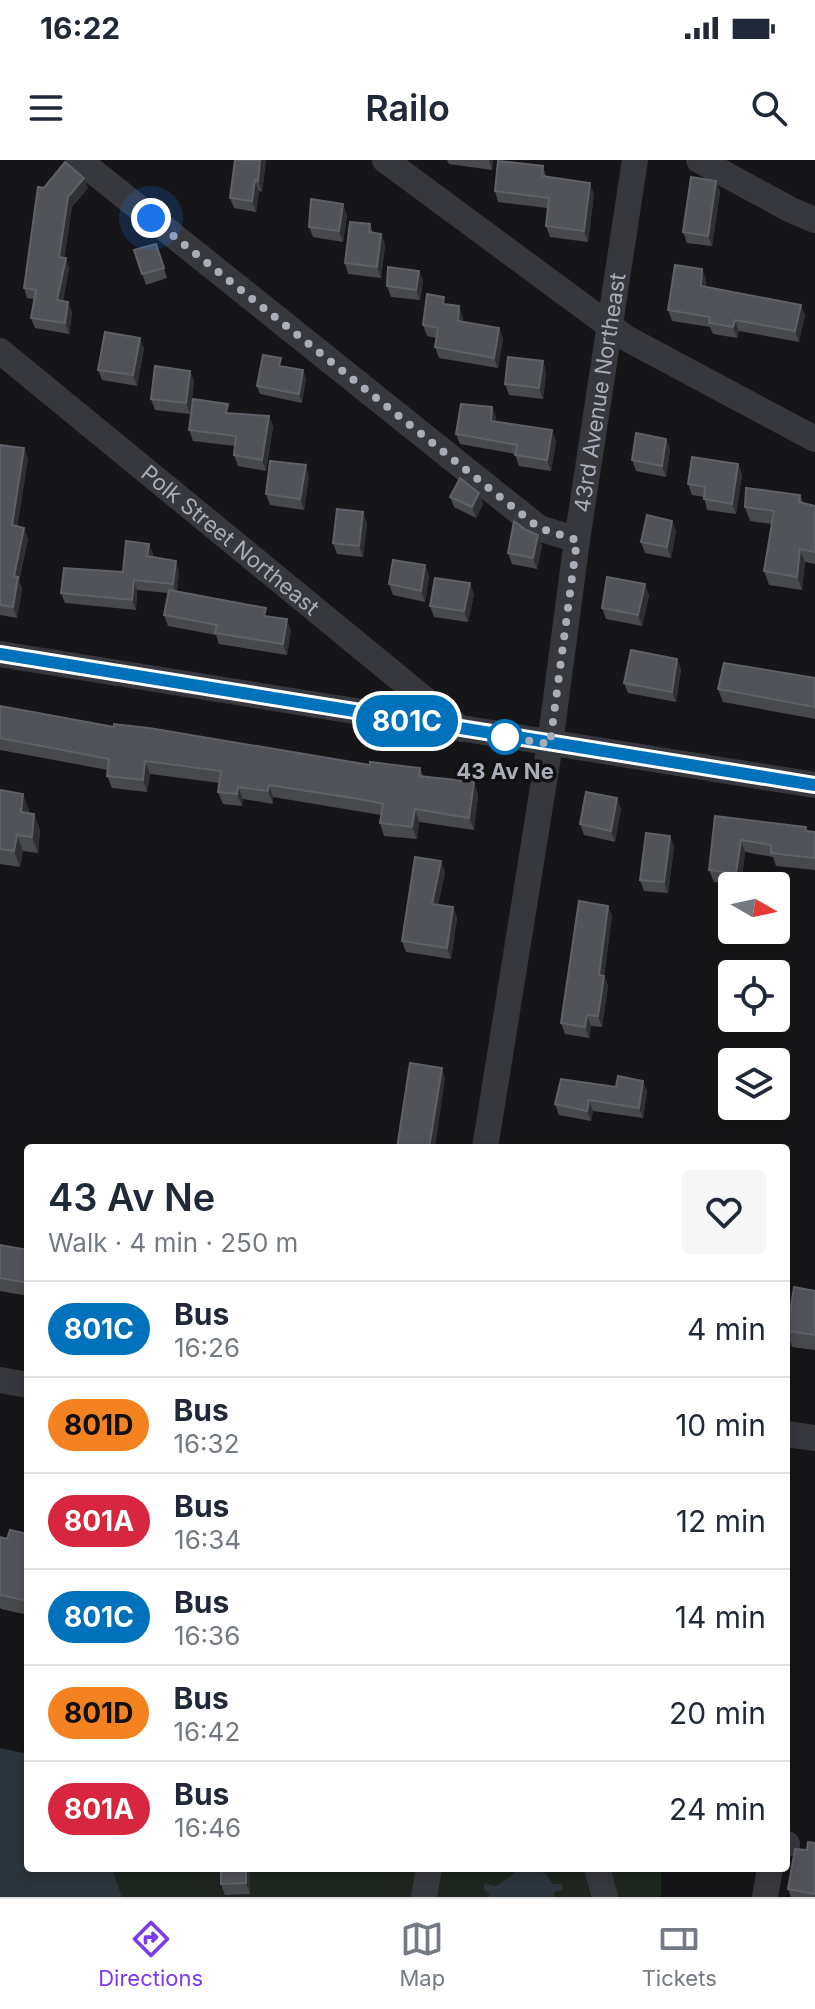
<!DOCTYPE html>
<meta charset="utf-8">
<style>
body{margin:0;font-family:Inter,sans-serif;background:#f6f6f7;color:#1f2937;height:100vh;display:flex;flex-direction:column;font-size:30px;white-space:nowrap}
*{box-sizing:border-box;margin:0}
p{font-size:26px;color:#747a83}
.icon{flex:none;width:44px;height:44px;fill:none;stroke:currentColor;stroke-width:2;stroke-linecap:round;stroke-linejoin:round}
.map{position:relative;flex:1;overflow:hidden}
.panel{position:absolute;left:24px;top:984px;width:766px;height:728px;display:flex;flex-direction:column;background:#fff;border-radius:8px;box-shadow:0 4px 12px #0003}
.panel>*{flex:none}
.badge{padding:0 16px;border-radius:26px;font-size:28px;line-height:52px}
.needle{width:52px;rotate:99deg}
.controls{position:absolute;left:718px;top:712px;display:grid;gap:16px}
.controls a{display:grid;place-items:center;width:72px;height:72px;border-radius:8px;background:#fff;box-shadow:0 4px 12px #0003;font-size:40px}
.you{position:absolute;width:40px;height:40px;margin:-20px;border:6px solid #fff;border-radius:50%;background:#1a73e8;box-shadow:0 0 0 12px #1a73e833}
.map>.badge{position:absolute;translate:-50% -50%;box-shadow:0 0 0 4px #fff}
.round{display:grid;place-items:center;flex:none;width:84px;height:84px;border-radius:8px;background:#f6f6f7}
.overview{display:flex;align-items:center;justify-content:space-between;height:136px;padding:0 24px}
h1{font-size:38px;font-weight:600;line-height:60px}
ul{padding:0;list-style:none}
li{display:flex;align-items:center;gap:24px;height:96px;padding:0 24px;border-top:2px solid #e0e1e3}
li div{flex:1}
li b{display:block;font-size:30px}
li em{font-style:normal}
li .badge{min-width:88px;font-weight:700;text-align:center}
.status{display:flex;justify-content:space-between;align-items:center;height:56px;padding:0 40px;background:#fff;direction:ltr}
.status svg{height:22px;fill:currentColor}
header{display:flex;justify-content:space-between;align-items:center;height:104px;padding:0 24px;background:#fff;font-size:36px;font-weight:600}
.menu{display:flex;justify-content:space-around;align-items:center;height:112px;border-top:2px solid #e0e1e3;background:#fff;font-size:22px;color:#747a83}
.menu a{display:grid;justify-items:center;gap:4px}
.menu .current{color:#7c3aed}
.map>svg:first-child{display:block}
</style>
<div class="status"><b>16:22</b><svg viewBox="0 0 49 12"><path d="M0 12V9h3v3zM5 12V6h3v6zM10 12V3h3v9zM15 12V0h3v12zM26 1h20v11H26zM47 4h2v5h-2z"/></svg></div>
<header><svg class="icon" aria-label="menu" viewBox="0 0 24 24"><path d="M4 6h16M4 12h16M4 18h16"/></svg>Railo<svg class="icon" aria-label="search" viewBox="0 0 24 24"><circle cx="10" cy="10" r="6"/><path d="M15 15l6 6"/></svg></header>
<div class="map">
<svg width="815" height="1737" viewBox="0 0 815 1737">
<rect width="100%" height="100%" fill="#161618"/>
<polygon fill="#1e261f" points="112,1708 661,1708 661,1737 122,1737"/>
<g fill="#2c353c">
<polygon points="0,1588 28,1594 28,1708 112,1708 122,1737 0,1737"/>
<polygon points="514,1708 545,1713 553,1724 562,1724 563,1730 554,1732 554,1737 488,1737 490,1734 484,1730 484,1724 496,1726 515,1713"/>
</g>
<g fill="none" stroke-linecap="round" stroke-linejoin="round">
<g stroke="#37383d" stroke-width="26">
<polyline points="79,0 539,368 577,380"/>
<polyline points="385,0 626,178 815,279"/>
<polyline points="699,0 791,50 815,60"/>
<path id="s1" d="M0,191L461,569"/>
<polyline points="0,494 815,625"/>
<path id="s2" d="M485,988L550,584L577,380L635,0"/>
<polyline points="0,1220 28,1225"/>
<polyline points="786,1274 815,1278"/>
<polyline points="786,1684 787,1684"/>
<polyline points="597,1708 605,1737"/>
<polyline points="424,1737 429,1708"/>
<polyline points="765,1737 770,1708"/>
</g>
</g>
<g fill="#47494d">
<polygon points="235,0 266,0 262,32 259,31 256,52 234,48 230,38"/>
<polygon points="447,0 493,0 492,10 449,4"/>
<polygon points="543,6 546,17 594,34 588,82 550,77 546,66 547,48 498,42 495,31"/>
<polygon points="716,21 720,32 712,86 687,83 683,72"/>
<polygon points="44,28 88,28 72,47 64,98 69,108 63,141 72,152 69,174 35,168 31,158 34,139 27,138 24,128"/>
<polygon points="347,55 343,82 313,77 309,67"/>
<polygon points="370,64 373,73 381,74 385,85 381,118 348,114 345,103"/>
<polygon points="156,84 167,118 146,125 134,90"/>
<polygon points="702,109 706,120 706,127 805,155 799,182 739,171 737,178 713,174 710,167 672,161 668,150"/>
<polygon points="419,111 423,121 420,140 391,137 387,126"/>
<polygon points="447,144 463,157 463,162 499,168 503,179 498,208 439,198 435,187 437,178 427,176 423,165"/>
<polygon points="144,188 137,226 102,220 98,210"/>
<polygon points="543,201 546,212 543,239 509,235 505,224"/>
<polygon points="284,207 306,218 302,243 260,234 257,226"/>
<polygon points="190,211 194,221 190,254 155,250 151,239"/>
<polygon points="492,247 496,258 496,262 556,281 551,311 519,306 515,294 460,284 456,274"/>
<polygon points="231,253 269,256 273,267 266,311 238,306 234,295 235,286 193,281 189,270"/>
<polygon points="666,279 670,290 666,317 636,311 632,300"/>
<polygon points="0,285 24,288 28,299 17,366 24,368 28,379 19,421 22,428 17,458 0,455"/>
<polygon points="738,304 742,315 736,354 707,350 704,337 692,335 688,324"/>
<polygon points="309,316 304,350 270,345 266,334"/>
<polygon points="479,333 483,344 476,358 454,347 450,337"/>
<polygon points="800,335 803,343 815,346 815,404 805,402 802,430 769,425 764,411 772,364 750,361 745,347"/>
<polygon points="672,361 676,371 671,398 645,393 641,382"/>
<polygon points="367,363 363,397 337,394 333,383"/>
<polygon points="526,370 538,375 542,386 537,409 512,404 508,393"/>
<polygon points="153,394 153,397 179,411 177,431 269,457 291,470 287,495 219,484 216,475 168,466 164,455 168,433 137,430 136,450 65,443 61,433 123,412"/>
<polygon points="425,405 429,416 425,442 393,435 389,424"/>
<polygon points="474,434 468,462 434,457 430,446"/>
<polygon points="649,435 642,466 606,459 602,448"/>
<polygon points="677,499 681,510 676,542 628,533 624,523"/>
<polygon points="815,518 815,559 723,542 718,529"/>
<polygon points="0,546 114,567 370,605 420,608 423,616 474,622 478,635 474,670 419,662 417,679 384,676 380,663 381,655 273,637 273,644 243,639 242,646 223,644 218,632 220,623 150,614 147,632 112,628 107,616 108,610 0,590"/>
<polygon points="0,630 29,650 29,653 34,654 40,670 38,693 23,691 20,707 0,704"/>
<polygon points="621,649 615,682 584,675 580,664"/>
<polygon points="715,656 806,667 808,671 815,672 815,710 776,706 773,697 745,692 741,725 714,722 709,710"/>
<polygon points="670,676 674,687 668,733 644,731 640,720"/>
<polygon points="445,712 438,745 453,747 457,758 451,799 406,792 402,781"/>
<polygon points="608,746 612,756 604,816 608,826 602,867 591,866 589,878 565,874 561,863"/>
<polygon points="647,931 643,958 593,951 591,961 559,955 555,944"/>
<polygon points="0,1085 28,1090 28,1136 0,1131"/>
<polygon points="815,1131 815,1190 792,1187 787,1171"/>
<polygon points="28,1374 28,1455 1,1449 0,1447 0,1377 7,1379"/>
<polygon points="815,1683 815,1737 791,1737 788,1729 807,1690"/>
<polygon points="700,1708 739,1708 739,1709"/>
<polygon points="250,1710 250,1734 225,1735 221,1724"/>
</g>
<g fill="#2f3033">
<polygon points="260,0 266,0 262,32 258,21"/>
<polygon points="489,0 493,0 492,10"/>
<polygon points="84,18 88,28 72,47 62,107 59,97 68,37"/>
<polygon points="255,20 259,31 256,52 252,41"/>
<polygon points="716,21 720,32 712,86 708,76"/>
<polygon points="590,23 594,34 588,82 584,71"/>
<polygon points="343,44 347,55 343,82 339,71"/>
<polygon points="381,74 385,85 381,118 377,107"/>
<polygon points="66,98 69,108 61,150 57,140"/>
<polygon points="702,109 706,120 705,137 701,126"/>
<polygon points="419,111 423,121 420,140 416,130"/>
<polygon points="68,142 72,152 69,174 65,163"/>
<polygon points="801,145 805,155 799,182 795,171"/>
<polygon points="459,146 463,157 462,172 458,161"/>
<polygon points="735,160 739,171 737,178 733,167"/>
<polygon points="499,168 503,179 498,208 494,198"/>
<polygon points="140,178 144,188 137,226 133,215"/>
<polygon points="543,201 546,212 543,239 539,228"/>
<polygon points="303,210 306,218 302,243 299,234"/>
<polygon points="190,211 194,221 190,254 186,243"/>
<polygon points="492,247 496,258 494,272 491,261"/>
<polygon points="269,256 273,267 266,311 262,300"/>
<polygon points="552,270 556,281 551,311 547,300"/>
<polygon points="666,279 670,290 666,317 662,306"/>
<polygon points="24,288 28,299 16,376 12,365"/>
<polygon points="738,304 742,315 736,354 732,344"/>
<polygon points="306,305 309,316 304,350 300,339"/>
<polygon points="479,333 483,344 476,358 472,347"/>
<polygon points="363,352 367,363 363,397 359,386"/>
<polygon points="672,361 676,371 671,398 667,387"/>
<polygon points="24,368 28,379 19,421 22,428 17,458 13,447 14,416"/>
<polygon points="538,375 542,386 537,409 533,398"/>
<polygon points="149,384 153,394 151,406 147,396"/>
<polygon points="800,389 805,402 802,430 797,417"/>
<polygon points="176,401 179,411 177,434 173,424"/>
<polygon points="425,405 429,416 425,442 421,431"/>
<polygon points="134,420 137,430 136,450 132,440"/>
<polygon points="470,423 474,434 468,462 464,451"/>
<polygon points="645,424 649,435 642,466 638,455"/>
<polygon points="287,459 291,470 287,495 283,484"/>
<polygon points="677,499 681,510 676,542 672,532"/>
<polygon points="145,601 150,614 147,632 143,620"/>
<polygon points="474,622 478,635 474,670 469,658"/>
<polygon points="269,625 273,637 273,644 268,631"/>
<polygon points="238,627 243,639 242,646 237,634"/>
<polygon points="23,634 29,650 26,668 21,652"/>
<polygon points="617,638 621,649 615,682 611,671"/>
<polygon points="415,649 419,662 417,679 412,667"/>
<polygon points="34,654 40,670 38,693 32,677"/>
<polygon points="17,675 23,691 20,707 14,691"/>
<polygon points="670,676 674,687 668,733 664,722"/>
<polygon points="741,680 745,692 741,725 736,713"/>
<polygon points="441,701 445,712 436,755 432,744"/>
<polygon points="608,746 612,756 604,816 608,826 602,867 598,856 599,815"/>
<polygon points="453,747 457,758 451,799 447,788"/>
<polygon points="587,855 591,866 589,878 585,867"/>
<polygon points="442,908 445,919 435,988 429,988"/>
<polygon points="643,921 647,931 643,958 639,948"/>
<polygon points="589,940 593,951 591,961 587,951"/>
<polygon points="246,1708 249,1708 250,1710 250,1734 246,1723"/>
</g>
<g fill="#525359" stroke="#5f6168" stroke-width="2">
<polygon points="235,0 260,0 258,21 255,20 252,41 230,38"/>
<polygon points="498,1 543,6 542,16 590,23 584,71 546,66 549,38 495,31"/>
<polygon points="65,2 84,18 68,37 59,97 66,98 57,140 68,142 65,163 31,158 36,130 24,128 38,27 44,28"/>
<polygon points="691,17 716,21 708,76 683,72"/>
<polygon points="311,39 343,44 339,71 309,67"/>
<polygon points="350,62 370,64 369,72 381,74 377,107 345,103"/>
<polygon points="156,84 164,108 142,114 134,90"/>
<polygon points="675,105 702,109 701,126 801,145 795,171 735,160 733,167 709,163 710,157 668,150"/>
<polygon points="388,107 419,111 416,130 387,126"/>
<polygon points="427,134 444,137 443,144 459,146 458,161 499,168 494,198 435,187 438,168 423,165"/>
<polygon points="105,172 140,178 133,215 98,210"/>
<polygon points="263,195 281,198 279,206 303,210 299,234 257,226"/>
<polygon points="508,197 543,201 539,228 505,224"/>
<polygon points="155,206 190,211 186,243 151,239"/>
<polygon points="193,239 228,244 226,253 269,256 262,300 234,295 236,276 189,270"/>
<polygon points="461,244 492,247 491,261 552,270 547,300 515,295 517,285 456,274"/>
<polygon points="636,273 666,279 662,306 632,300"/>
<polygon points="0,285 24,288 12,365 24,368 14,416 18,417 13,447 0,445"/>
<polygon points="692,297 738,304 732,344 704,339 705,327 688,324"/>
<polygon points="270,301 306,305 300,339 266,334"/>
<polygon points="460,318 479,333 472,347 450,337"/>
<polygon points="746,328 800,335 799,342 815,346 815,392 800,389 797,417 764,411 774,351 745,347"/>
<polygon points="337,349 363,352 359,386 333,383"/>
<polygon points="647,355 672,361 667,387 641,382"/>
<polygon points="514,361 526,370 538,375 533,398 508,393"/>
<polygon points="126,381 149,384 147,396 176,401 173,424 134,420 132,440 61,433 64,408 123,412"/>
<polygon points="393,400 425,405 421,431 389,424"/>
<polygon points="607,417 645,424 638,455 602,448"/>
<polygon points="435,418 470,423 464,451 430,446"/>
<polygon points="169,430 266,448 264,456 287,459 283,484 215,473 217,465 164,455"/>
<polygon points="631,490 677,499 672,532 624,523"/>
<polygon points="724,503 815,518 815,547 718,529"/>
<polygon points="0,546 114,567 114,564 149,568 370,605 370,602 420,608 419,616 474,622 469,658 415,649 412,667 380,663 383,644 365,640 269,625 268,631 238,627 237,634 218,632 221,611 145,601 143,620 107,616 109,599 0,578"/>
<polygon points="0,630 23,634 21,652 34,654 32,677 17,675 14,691 0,689"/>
<polygon points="586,632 617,638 611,671 580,664"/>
<polygon points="715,656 806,667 805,671 815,672 815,698 771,693 771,685 741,680 736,713 709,710"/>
<polygon points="646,673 670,676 664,722 640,720"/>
<polygon points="415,697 441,701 432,744 453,747 447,788 402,781"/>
<polygon points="579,741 608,746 599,815 604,816 598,856 587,855 585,867 561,863"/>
<polygon points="410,903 442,908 429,988 397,988"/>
<polygon points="618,916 643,921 639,948 589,940 587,951 555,944 561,919 616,927"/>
<polygon points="0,1085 28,1090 28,1123 0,1118"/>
<polygon points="794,1127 815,1131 815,1175 787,1171"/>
<polygon points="10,1370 28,1374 28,1441 0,1435 0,1377 7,1379"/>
<polygon points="808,1682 815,1683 815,1734 788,1729 795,1689 807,1690"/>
<polygon points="221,1708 246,1708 246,1723 221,1724"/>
</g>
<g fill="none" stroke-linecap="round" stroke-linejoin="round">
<g stroke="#fff" stroke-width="18">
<polyline id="line" points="0,494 815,625"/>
</g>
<use href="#line" stroke="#0072bc" stroke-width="12"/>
<polyline stroke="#a8adb8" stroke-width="8" stroke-dasharray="0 14.4" points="151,58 539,368 577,380 550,584 491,575 505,577"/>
</g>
<circle fill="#fff" stroke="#0072bc" stroke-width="4" cx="505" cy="577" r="16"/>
<g text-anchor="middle" stroke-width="7" stroke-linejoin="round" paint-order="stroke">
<g font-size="22" fill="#a8adb8" stroke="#111113">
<text dy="8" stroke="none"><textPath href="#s2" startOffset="764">43rd Avenue Northeast</textPath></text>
<text dy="8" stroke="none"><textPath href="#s1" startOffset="298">Polk Street Northeast</textPath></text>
</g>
<g font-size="22" font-weight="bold" fill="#a8adb8" stroke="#111113">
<text x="505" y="619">43 Av Ne</text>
</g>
</g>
</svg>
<div class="controls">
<a><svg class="needle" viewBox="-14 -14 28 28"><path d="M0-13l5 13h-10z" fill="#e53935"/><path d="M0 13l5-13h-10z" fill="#747a83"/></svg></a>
<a><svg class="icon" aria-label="locate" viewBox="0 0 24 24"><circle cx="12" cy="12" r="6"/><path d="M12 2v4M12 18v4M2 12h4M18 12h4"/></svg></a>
<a><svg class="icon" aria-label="layers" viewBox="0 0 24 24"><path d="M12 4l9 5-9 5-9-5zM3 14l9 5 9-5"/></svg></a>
</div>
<div class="you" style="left:151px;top:58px"></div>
<b class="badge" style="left:407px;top:561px;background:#0072bc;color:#fff">801C</b>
<section class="panel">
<div class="overview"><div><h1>43 Av Ne</h1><p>Walk · 4 min · 250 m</p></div><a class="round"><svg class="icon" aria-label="heart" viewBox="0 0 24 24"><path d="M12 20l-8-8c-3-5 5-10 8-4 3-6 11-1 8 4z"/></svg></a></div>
<ul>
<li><span class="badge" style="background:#0072bc;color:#fff">801C</span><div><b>Bus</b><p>16:26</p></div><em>4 min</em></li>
<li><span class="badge" style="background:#f58220;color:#111">801D</span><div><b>Bus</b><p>16:32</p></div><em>10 min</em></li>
<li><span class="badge" style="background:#d7263d;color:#fff">801A</span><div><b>Bus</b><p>16:34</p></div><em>12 min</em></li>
<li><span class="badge" style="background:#0072bc;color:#fff">801C</span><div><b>Bus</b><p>16:36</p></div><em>14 min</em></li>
<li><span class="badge" style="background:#f58220;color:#111">801D</span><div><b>Bus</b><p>16:42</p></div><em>20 min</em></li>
<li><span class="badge" style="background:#d7263d;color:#fff">801A</span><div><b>Bus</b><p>16:46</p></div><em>24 min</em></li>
</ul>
</section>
</div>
<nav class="menu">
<a class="current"><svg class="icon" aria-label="directions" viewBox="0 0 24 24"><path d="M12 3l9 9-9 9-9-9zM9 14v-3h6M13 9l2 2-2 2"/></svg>Directions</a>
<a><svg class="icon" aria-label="map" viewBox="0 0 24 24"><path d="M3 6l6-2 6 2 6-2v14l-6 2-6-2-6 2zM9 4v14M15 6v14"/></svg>Map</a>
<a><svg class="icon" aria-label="tickets" viewBox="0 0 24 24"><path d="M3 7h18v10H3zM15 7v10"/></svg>Tickets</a>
</nav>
